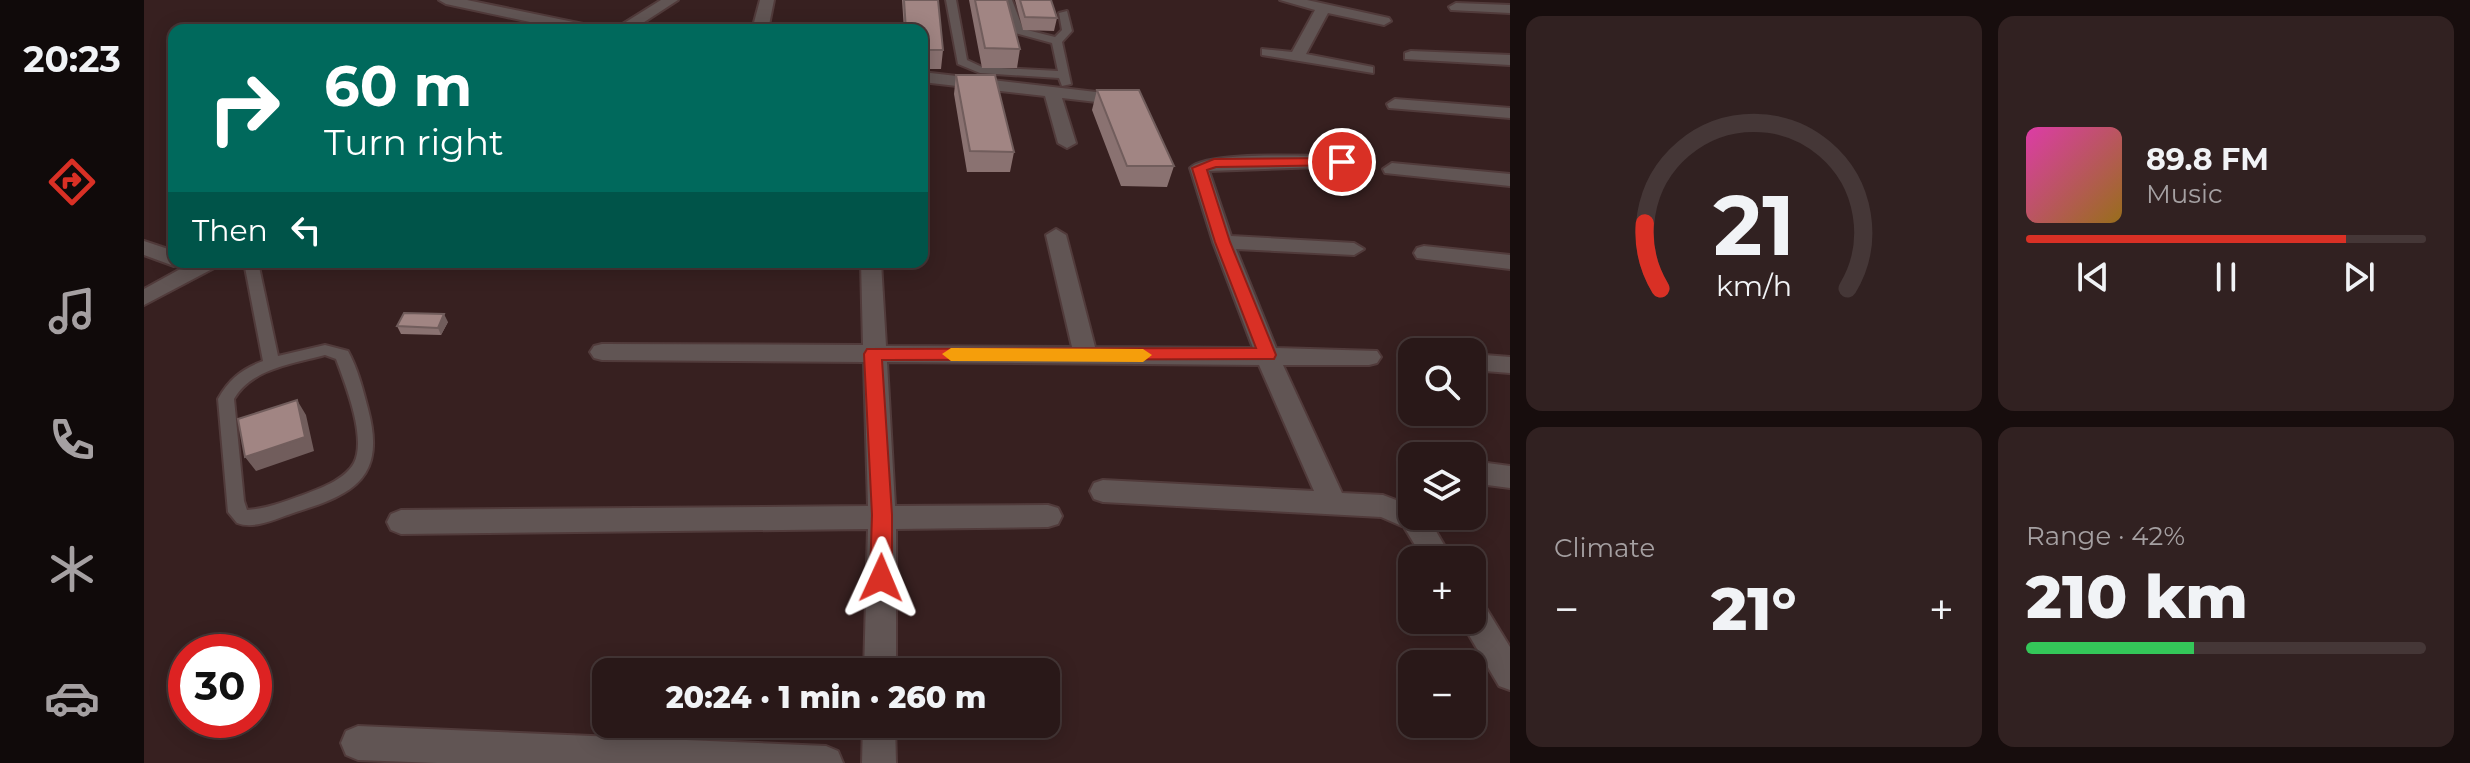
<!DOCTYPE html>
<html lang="en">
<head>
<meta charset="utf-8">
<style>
	body { margin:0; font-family:Montserrat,sans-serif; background:#312121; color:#f1f3f6; height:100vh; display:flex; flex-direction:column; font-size:30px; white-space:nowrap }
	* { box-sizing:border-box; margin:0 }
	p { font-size:26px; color:#a5a0a2 }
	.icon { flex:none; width:44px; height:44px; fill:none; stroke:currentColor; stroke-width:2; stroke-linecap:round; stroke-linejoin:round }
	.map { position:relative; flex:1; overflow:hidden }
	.details { display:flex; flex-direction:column; gap:16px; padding:16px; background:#170d0d; width:960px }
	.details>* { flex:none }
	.top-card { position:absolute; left:24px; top:24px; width:760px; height:244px; border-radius:16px; box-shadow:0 4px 20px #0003,0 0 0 2px #453737; background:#00695c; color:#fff; overflow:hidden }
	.controls { position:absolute; left:1254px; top:338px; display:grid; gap:16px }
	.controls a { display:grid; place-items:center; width:88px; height:88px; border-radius:16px; background:#291818; box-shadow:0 4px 20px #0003,0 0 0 2px #453737; font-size:40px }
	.speed { position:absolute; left:24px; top:634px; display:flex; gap:16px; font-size:40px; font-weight:700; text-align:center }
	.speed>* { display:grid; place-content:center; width:104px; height:104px; border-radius:50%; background:#291818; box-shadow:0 4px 20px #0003,0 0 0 2px #453737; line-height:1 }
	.speed .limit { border:12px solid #d22; background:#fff; color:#111 }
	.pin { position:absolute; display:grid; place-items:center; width:68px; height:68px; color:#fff; margin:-34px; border:4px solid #fff; border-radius:50%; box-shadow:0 2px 8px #0007 }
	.me { position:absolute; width:88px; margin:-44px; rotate:1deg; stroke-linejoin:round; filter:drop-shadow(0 0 6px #0008) }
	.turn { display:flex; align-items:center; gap:28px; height:168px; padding:0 24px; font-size:36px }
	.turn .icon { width:104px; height:104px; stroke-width:2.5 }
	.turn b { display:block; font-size:56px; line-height:68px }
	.then { display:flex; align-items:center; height:76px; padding:0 24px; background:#0003; gap:16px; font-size:30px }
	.big { font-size:60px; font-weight:800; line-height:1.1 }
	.details .card { flex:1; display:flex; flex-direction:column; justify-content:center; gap:12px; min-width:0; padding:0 28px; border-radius:16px; background:#312121 }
	.details .dial { align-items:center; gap:0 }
	.dial svg { height:208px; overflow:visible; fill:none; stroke:#453737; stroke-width:7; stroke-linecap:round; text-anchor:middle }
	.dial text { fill:#f1f3f6; stroke:none }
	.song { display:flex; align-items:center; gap:24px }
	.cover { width:96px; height:96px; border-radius:12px; background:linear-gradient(135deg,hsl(320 70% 55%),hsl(40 70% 35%)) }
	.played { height:8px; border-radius:4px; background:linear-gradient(90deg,#d93025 80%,#453737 80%) }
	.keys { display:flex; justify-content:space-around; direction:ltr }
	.heat { display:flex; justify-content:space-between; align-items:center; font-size:44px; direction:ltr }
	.charge { height:12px; border-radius:6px; background:linear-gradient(90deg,#34c759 42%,#453737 0) }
	.details .tiles { flex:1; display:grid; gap:16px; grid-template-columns:repeat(2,1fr) }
	.trip { position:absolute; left:448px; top:658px; width:468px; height:80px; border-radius:16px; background:#291818; box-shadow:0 4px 20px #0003,0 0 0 2px #453737; font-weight:800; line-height:80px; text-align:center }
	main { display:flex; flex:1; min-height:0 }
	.dock { display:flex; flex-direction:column; width:144px; justify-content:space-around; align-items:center; background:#100a0a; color:#a5a0a2 }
	.dock .icon { width:56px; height:56px }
	.dock .on { color:#d93025 }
	.dock b { font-size:36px; color:#f1f3f6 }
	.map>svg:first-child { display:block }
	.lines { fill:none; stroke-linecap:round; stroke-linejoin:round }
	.service-casing { stroke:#513b3b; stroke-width:4 }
	.minor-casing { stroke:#513b3b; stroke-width:4 }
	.tertiary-casing { stroke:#513b3b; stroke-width:4 }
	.service { fill:#615554; fill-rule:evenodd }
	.minor { fill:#615554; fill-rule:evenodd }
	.tertiary { fill:#615554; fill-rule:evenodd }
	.wall { fill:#8a7271 }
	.shaded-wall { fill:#715d5c }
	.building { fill:#a18583; stroke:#715d5c; stroke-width:2 }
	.route { fill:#d93025; stroke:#8d1f18; stroke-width:2 }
	.slow { fill:#f59e0b }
</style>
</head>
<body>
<main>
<nav class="dock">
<b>20:23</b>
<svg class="icon on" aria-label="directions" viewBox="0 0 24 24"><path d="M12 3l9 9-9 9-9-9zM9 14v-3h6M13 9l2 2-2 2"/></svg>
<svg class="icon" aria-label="music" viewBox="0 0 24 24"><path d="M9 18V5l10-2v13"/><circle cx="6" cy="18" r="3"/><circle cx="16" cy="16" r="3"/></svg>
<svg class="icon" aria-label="phone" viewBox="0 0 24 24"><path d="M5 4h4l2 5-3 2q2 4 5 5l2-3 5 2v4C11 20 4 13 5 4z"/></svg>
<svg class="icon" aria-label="climate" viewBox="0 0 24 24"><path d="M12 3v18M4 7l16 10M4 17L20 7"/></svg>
<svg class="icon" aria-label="car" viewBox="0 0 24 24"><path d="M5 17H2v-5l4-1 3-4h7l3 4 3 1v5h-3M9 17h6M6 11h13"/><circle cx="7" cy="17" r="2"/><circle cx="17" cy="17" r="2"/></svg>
</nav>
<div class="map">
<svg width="1366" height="763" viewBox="0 0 1366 763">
	<rect width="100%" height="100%" fill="#372020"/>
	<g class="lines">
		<g class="service-casing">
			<path id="service" d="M802 0H812L823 60 838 67 914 71 908 43 871 33 858 0H868L879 29 911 37 918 30 915 13 923 11 928 31 918 42 927 84 918 86 915 78 836 73 814 64Z
				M100 262H114L134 356 181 345 204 351C214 369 219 390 224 409 242 477 211 494 152 512 134 518 111 530 93 523L84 512 74 399C85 379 98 369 119 361ZM181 355 192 359C201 383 223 438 210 463 202 478 180 487 164 493 145 500 123 509 103 510L100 501 90 399C108 368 149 364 181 355Z"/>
		</g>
		<g class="minor-casing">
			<path id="minor" d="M295 0H323L444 25 452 30H423L302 4Z
				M616 0H630L624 30H608Z
				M1136 0H1163L1245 18 1247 21 1240 25 1184 13 1162 54 1229 67V73L1118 55V49L1148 52 1171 10Z
				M1312 3 1366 5V13L1307 10 1305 7Z
				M1267 51 1366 55V65L1261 59V53Z
				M778 72 961 93 969 98 961 103 918 98 932 143 923 148 914 143 901 96 778 82Z
				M1251 99 1366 108V118L1245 108 1243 104Z
				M1198 156 1205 158 1207 162 1205 166 1065 171 1087 236 1210 243 1220 249 1210 255 1092 249 1132 348 1233 351 1237 357 1233 363 1225 365H1139L1198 493 1239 495 1268 506V516H1283L1309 560H1280L1260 527 1237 517 959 502 950 499 946 491 950 483 959 480 1170 491 1115 365 743 362 751 506 904 505 914 508 918 516 914 524 904 527 752 529V672H720L724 529 257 534 247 530 243 522 247 514 257 510 724 506 720 362 458 360 450 358 446 352 450 346 458 344 719 345 717 262H737L742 346 928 347 902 235 912 229 922 235 951 347 1109 348 1069 242 1046 168C1063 150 1169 157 1198 156Z
				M1248 163 1366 174V186L1241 173 1239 169Z
				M0 241 30 251V262H39L30 266 0 255Z
				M1280 246 1366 255V269L1273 258 1270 253 1273 248Z
				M1328 354 1366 357V373L1328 370Z
				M1328 461 1366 466V488L1328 483Z
				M1328 599 1339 603 1366 647V690L1355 686 1316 620H1328Z
				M719 724H751L752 763H718Z
				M214 726 682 746 694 751 699 763H293L214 760 202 755 197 743 202 731Z"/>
		</g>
		<g class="tertiary-casing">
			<path id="tertiary" d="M517 0H534L488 30H469Z
				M49 262H75L72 267 0 305V289Z"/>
		</g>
		<use href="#service" class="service"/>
		<use href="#minor" class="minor"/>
		<use href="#tertiary" class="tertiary"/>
	</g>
	<path class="wall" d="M758 0H794L799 50 797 69H778V30H760Z
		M825 0H863L876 49 873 68H838Z
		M871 0H907L913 18 910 31 879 30Z
		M812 75 870 152 866 172H823L810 94Z
		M953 90 1030 166 1023 187 977 186 948 110Z
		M304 322 297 335 257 334 253 326Z"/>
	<path class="shaded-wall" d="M300 314 304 322 297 335 294 328Z
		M153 400 162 415 170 451 112 471 101 457Z"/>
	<path class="building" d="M760 0H794L799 50H778V30H762Z
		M831 0H863L876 49 841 48Z
		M876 0H907L913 18 881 17Z
		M812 75H851L870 152 826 151Z
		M953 90H995L1030 166H983Z
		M260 313 300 314 294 328 253 326Z
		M153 400 161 437 101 457 94 419Z"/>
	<path class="route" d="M1198 158 1205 162 1203 165 1072 167 1063 170 1086 242 1132 355 1130 359 738 360 748 515V578L745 585 737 588 729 585 726 578 728 515 720 354 723 349 1112 348 1071 242 1048 168 1070 159Z"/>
	<path class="slow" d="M807 348 999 349 1008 355 999 362 807 361 798 354Z"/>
</svg>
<div class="controls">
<a><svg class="icon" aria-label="search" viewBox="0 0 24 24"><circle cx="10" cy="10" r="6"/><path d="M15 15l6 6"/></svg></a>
<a><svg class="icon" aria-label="layers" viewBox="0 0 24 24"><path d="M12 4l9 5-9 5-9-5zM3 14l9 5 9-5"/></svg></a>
<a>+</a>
<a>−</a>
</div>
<div class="speed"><div class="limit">30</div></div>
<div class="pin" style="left:1198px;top:162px;background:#d93025"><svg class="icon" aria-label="arrive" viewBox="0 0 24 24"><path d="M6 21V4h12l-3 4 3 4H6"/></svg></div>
<svg class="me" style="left:737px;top:578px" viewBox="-20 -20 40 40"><path d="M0-17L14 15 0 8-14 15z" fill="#d93025" stroke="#fff" stroke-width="4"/></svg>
<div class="trip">20:24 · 1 min · 260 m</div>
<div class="top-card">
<div class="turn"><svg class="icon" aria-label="right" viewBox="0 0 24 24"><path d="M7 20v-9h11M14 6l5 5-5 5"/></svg><div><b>60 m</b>Turn right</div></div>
<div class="then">Then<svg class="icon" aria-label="left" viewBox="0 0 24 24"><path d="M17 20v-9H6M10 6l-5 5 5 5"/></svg></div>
</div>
</div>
<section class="details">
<div class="tiles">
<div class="card dial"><svg viewBox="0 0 100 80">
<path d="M14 69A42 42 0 1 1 86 69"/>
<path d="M14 69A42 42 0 0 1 8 44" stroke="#d93025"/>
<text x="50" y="56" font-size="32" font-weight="700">21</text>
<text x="50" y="72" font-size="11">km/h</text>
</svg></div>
<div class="card">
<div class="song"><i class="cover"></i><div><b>89.8 FM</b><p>Music</p></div></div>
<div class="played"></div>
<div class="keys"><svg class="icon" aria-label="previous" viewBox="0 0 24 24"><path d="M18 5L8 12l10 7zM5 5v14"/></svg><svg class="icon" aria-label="pause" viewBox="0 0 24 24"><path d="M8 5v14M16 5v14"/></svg><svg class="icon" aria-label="next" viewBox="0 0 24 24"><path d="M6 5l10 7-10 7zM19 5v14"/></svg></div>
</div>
<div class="card"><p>Climate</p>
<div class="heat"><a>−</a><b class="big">21°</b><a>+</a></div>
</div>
<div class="card"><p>Range · 42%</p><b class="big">210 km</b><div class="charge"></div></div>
</div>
</section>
</main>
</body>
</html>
